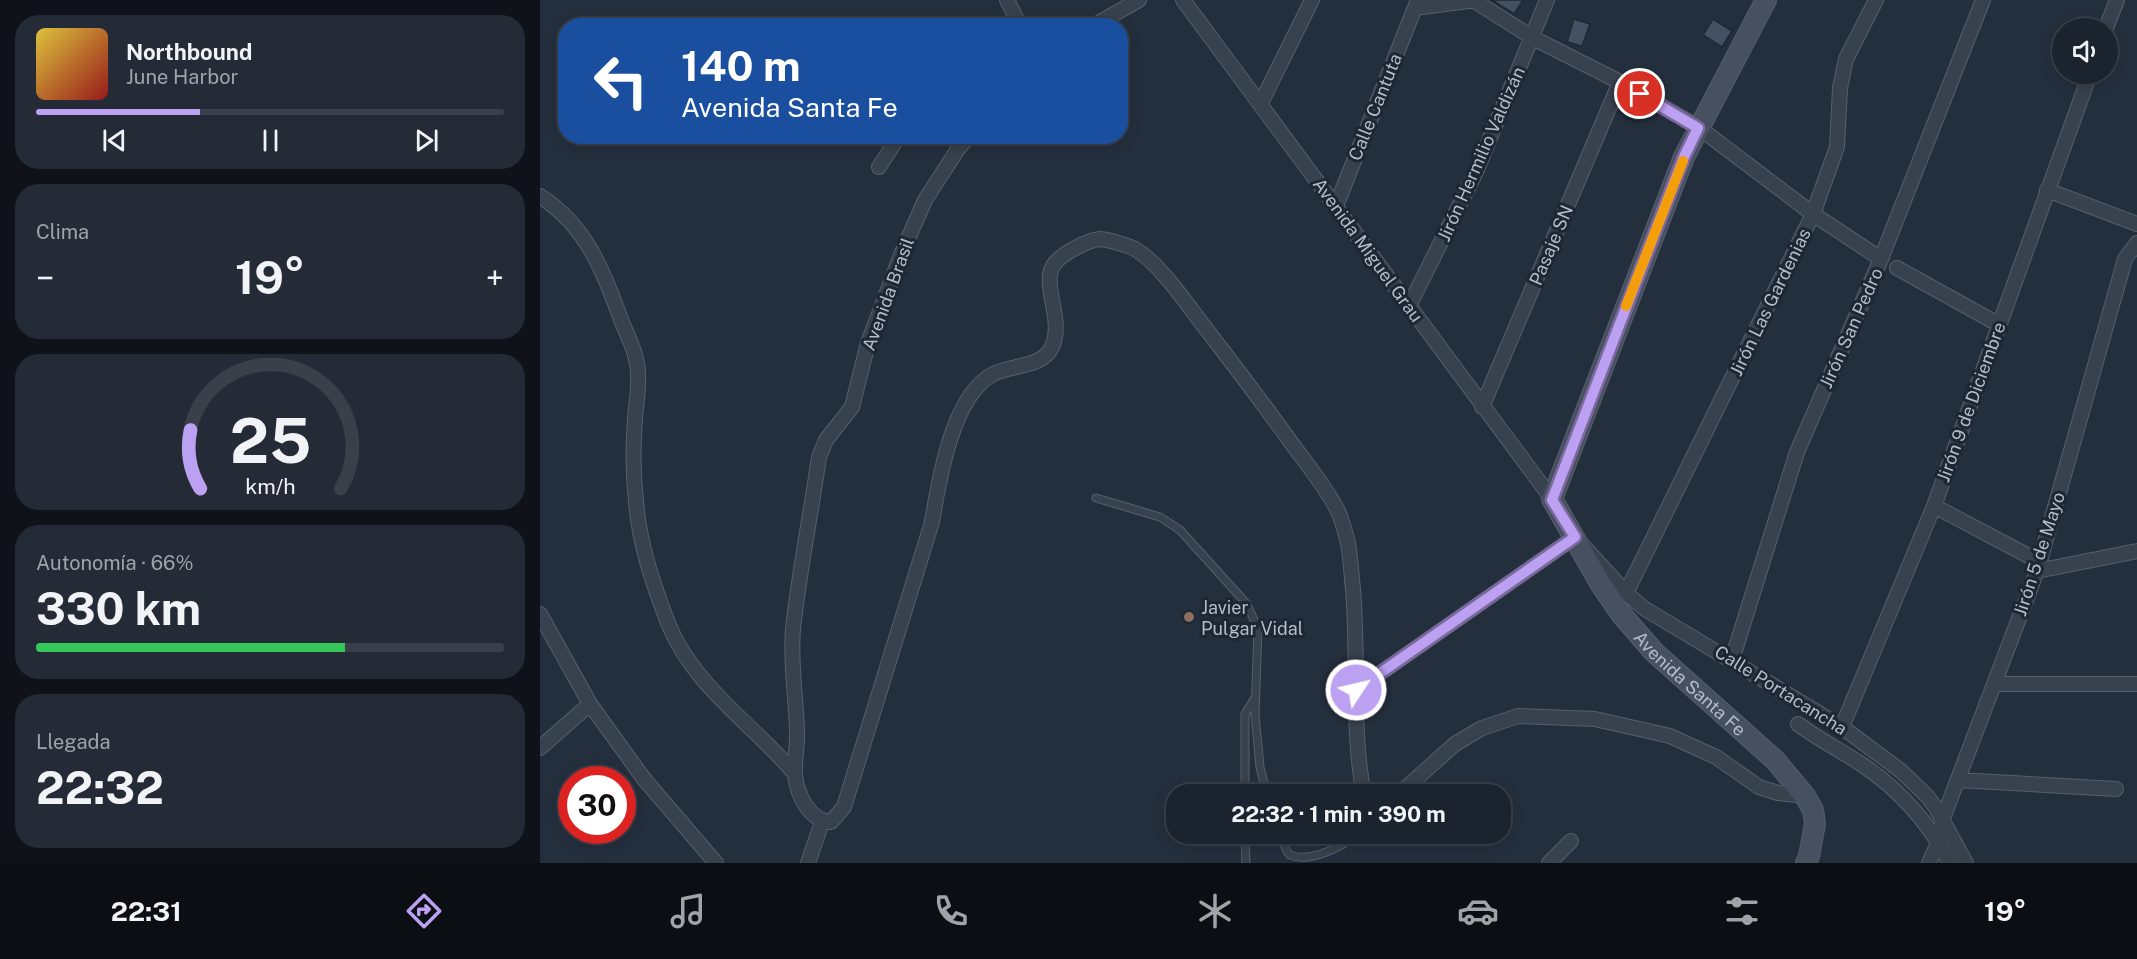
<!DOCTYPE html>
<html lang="es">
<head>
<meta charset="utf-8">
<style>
	body { margin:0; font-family:"Public Sans",sans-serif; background:#242b36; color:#f1f3f6; height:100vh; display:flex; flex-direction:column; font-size:22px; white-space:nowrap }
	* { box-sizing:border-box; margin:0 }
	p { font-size:20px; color:#a0a4aa }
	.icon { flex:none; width:33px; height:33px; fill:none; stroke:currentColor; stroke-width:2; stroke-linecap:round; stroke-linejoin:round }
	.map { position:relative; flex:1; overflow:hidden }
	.details { display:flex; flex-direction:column; gap:15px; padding:15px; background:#0f1319; width:540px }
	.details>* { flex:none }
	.hud { position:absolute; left:18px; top:18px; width:570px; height:126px; border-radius:24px; box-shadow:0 3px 15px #0003,0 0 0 2px #39404a; background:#1a4fa0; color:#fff; overflow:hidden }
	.tools { position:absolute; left:1512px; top:18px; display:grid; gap:12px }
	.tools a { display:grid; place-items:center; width:66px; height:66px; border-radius:50%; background:#1b232e; box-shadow:0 3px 15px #0003,0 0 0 2px #39404a; font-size:30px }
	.speed { position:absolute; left:18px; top:766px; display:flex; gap:12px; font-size:30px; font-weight:700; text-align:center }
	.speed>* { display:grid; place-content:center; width:78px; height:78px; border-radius:50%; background:#1b232e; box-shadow:0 3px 15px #0003,0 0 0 2px #39404a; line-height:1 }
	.speed .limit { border:9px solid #d22; background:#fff; color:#111 }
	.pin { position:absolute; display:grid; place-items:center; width:51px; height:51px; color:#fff; margin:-26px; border:3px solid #fff; border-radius:50%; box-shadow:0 2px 6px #0007 }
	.me { position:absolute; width:66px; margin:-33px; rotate:55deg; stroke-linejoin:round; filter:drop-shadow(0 0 4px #0008) }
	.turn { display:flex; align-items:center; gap:21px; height:126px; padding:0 24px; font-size:27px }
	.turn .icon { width:78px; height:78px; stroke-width:2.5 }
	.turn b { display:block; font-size:42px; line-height:51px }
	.big { font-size:45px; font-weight:700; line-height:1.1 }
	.details .widget { flex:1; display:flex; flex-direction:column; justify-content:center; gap:9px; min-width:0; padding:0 21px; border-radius:24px; background:#242b36 }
	.details .dial { align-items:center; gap:0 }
	.dial svg { height:156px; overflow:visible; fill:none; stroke:#39404a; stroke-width:7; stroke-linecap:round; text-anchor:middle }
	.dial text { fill:#f1f3f6; stroke:none }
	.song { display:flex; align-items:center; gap:18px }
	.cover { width:72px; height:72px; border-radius:9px; background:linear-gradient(135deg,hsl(50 70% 55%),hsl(0 70% 35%)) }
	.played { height:6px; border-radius:3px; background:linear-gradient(90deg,#bca0f2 35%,#39404a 35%) }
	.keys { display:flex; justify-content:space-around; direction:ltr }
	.heat { display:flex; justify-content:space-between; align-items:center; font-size:33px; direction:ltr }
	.charge { height:9px; border-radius:4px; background:linear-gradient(90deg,#34c759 66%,#39404a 0) }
	.trip { position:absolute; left:626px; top:784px; width:345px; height:60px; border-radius:24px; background:#1b232e; box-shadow:0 3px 15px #0003,0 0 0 2px #39404a; font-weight:700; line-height:60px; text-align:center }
	.tabs { display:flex; height:96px; justify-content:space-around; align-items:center; background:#0b0e12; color:#a0a4aa }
	.tabs .icon { width:42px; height:42px }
	.tabs .on { color:#bca0f2 }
	.tabs b { font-size:27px; color:#f1f3f6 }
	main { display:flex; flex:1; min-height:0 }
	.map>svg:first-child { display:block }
	.building { fill:#455162; stroke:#1f2835; stroke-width:1.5 }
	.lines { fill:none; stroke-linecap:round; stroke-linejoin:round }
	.lane-casing { stroke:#565f6c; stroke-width:9 }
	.street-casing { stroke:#565f6c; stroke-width:16 }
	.secondary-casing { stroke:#565f6c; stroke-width:22 }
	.lane { stroke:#38414e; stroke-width:7 }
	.street { stroke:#38414e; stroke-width:14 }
	.secondary { stroke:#465061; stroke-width:20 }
	.route-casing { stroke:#7a689d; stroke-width:15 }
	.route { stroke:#bca0f2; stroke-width:10 }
	.slow { stroke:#f59e0b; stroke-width:10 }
	.education-dot { fill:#8d6e63; stroke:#1d2633; stroke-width:2 }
	.labels { text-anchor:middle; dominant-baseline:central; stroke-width:6; stroke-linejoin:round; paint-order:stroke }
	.street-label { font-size:18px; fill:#b4bcc9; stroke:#1d2633 }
	.poi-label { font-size:18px; fill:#b4bcc9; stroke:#1d2633; text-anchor:start }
</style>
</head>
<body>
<main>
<section class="details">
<div class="widget">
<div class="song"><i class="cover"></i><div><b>Northbound</b><p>June Harbor</p></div></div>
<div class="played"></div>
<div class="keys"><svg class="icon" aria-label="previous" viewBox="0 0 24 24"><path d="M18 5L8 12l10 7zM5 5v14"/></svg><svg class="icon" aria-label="pause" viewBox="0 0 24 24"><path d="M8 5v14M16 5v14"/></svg><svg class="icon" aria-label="next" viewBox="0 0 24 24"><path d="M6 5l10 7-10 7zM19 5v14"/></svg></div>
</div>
<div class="widget"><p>Clima</p>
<div class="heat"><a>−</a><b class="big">19°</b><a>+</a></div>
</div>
<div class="widget dial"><svg viewBox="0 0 100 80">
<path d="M14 69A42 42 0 1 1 86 69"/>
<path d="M14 69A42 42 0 0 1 9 39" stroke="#bca0f2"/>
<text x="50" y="56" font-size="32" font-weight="700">25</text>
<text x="50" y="72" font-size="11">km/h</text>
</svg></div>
<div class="widget"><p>Autonomía · 66%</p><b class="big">330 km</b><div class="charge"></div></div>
<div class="widget"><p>Llegada</p><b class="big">22:32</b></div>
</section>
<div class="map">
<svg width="1597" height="863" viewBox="0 0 1597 863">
	<rect width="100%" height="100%" fill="#242f3e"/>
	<path class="building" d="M952 0H983L974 14Z
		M1034 19 1050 24 1042 46 1027 42Z
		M1173 19 1192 31 1182 47 1163 35Z
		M1092 104 1104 109 1098 122 1087 117Z"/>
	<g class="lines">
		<g class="lane-casing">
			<path id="lane" d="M556 498 620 517 640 530 706 603 718 628 715 715 720 767 727 795
				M705 795V714L715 698
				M705 834 706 863
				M740 834C743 840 745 851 750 855 768 863 802 848 816 834"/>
		</g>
		<g class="street-casing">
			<path id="street" d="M467 0 480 26
				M643 0 1012 499
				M933 0 993 38 1080 82 1158 127 1273 214 1341 259
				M875 8 935 0
				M553 26 599 0
				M1566 28 1577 0
				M721 103 772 0
				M429 136 418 149 385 200 361 255 328 343 312 407 286 440 279 457C271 514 259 572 253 629 250 662 256 697 257 730 258 745 254 760 255 775 257 795 270 821 291 822L304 807 392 522C399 480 412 396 453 374 470 365 502 368 512 347 525 318 499 282 515 263 523 253 548 240 560 239 566 239 590 246 595 249 622 265 650 309 670 334 697 369 724 405 750 441 766 463 784 485 797 509 802 519 805 532 808 543 810 555 811 567 812 579 820 650 810 724 824 795
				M339 167 359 136
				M1507 190 1597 224
				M0 196C48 227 63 272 82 322 89 339 98 356 98 374 99 389 96 404 95 419 93 445 93 475 96 501 99 543 113 584 128 623 153 686 213 724 255 774
				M796 206 878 0
				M1357 268 1458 324
				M869 306 936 172 1007 0
				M942 407 1080 82
				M1394 506 1500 562
				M1497 571 1597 551
				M1086 593 1273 214 1297 147 1300 88 1306 59 1336 0
				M0 614 50 704 104 779 176 863
				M1192 660 1257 452 1341 259 1443 0
				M1454 684H1596
				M816 690 1035 537 1086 593 1105 609 1302 727 1361 771 1387 796 1396 808 1426 863
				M1258 724C1278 739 1300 750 1321 764 1359 789 1389 823 1410 863
				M1302 727 1394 506 1550 74
				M0 748 50 704
				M1418 780 1576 789
				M858 795 915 744 942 728 978 716 1055 719 1130 736 1176 757 1219 787 1238 793 1265 796
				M268 863 282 822
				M1009 863 1031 841
				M1389 863 1399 841 1402 821 1497 571 1585 259 1597 243"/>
		</g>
		<g class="secondary-casing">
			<g id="secondary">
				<path id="s1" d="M1226 0 1144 157 1012 499 1060 583 1081 614 1114 652 1235 760 1265 796 1273 810 1275 824 1269 856 1266 863"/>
			</g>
		</g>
		<use href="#lane" class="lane"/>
		<use href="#street" class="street"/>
		<use href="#secondary" class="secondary"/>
	</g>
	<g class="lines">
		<g class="route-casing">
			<path id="route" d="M816 690 1035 537 1012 500 1144 157 1158 128 1100 94"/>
		</g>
		<use href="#route" class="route"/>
		<path class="slow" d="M1086 306 1143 161"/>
	</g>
	<circle class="education-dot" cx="649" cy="617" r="6"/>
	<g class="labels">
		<g class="street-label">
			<text transform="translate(835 107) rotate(-68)">Calle Cantuta</text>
			<text transform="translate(941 154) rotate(-66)">Jirón Hermilio Valdizán</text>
			<text transform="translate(1011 245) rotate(-67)">Pasaje SN</text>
			<text transform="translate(828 250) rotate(54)">Avenida Miguel Grau</text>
			<text transform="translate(348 294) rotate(-70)">Avenida Brasil</text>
			<text transform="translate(1230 302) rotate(-64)">Jirón Las Gardenias</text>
			<text transform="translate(1311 328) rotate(-66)">Jirón San Pedro</text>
			<text transform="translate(1431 402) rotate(-70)">Jirón 9 de Diciembre</text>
			<text transform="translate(1499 554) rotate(-72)">Jirón 5 de Mayo</text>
			<text stroke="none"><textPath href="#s1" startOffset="776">Avenida Santa Fe</textPath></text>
			<text transform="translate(1241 690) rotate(32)">Calle Portacancha</text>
		</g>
		<g class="poi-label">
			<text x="661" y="607">Javier<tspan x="661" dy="21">Pulgar Vidal</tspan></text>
		</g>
	</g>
</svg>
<div class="tools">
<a><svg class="icon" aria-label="sound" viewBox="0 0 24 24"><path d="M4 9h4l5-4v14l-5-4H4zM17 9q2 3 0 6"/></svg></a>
</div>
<div class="speed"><div class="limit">30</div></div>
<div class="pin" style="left:1100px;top:94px;background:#d93025"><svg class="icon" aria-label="arrive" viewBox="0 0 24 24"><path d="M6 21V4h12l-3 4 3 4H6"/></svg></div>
<svg class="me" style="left:816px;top:690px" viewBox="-20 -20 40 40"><circle r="17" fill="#bca0f2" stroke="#fff" stroke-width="3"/><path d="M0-11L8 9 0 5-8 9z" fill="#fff"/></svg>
<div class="trip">22:32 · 1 min · 390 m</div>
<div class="hud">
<div class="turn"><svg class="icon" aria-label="left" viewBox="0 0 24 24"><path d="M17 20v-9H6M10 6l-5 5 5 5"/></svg><div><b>140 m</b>Avenida Santa Fe</div></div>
</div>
</div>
</main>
<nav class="tabs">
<b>22:31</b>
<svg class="icon on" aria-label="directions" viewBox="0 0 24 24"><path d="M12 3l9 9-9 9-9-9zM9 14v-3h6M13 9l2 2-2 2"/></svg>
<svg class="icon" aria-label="music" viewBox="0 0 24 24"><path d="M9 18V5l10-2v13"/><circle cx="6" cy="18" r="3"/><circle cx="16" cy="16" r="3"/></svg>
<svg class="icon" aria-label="phone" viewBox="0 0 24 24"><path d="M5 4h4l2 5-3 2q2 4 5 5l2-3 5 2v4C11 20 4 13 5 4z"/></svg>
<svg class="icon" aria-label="climate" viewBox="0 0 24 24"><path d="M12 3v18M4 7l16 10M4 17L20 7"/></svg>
<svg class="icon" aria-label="car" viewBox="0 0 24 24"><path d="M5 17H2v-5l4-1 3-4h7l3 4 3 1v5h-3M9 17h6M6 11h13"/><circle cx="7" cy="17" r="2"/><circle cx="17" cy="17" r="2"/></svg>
<svg class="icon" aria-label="filters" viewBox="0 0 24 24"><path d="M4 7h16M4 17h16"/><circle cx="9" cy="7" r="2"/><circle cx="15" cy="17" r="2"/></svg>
<b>19°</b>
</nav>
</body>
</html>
